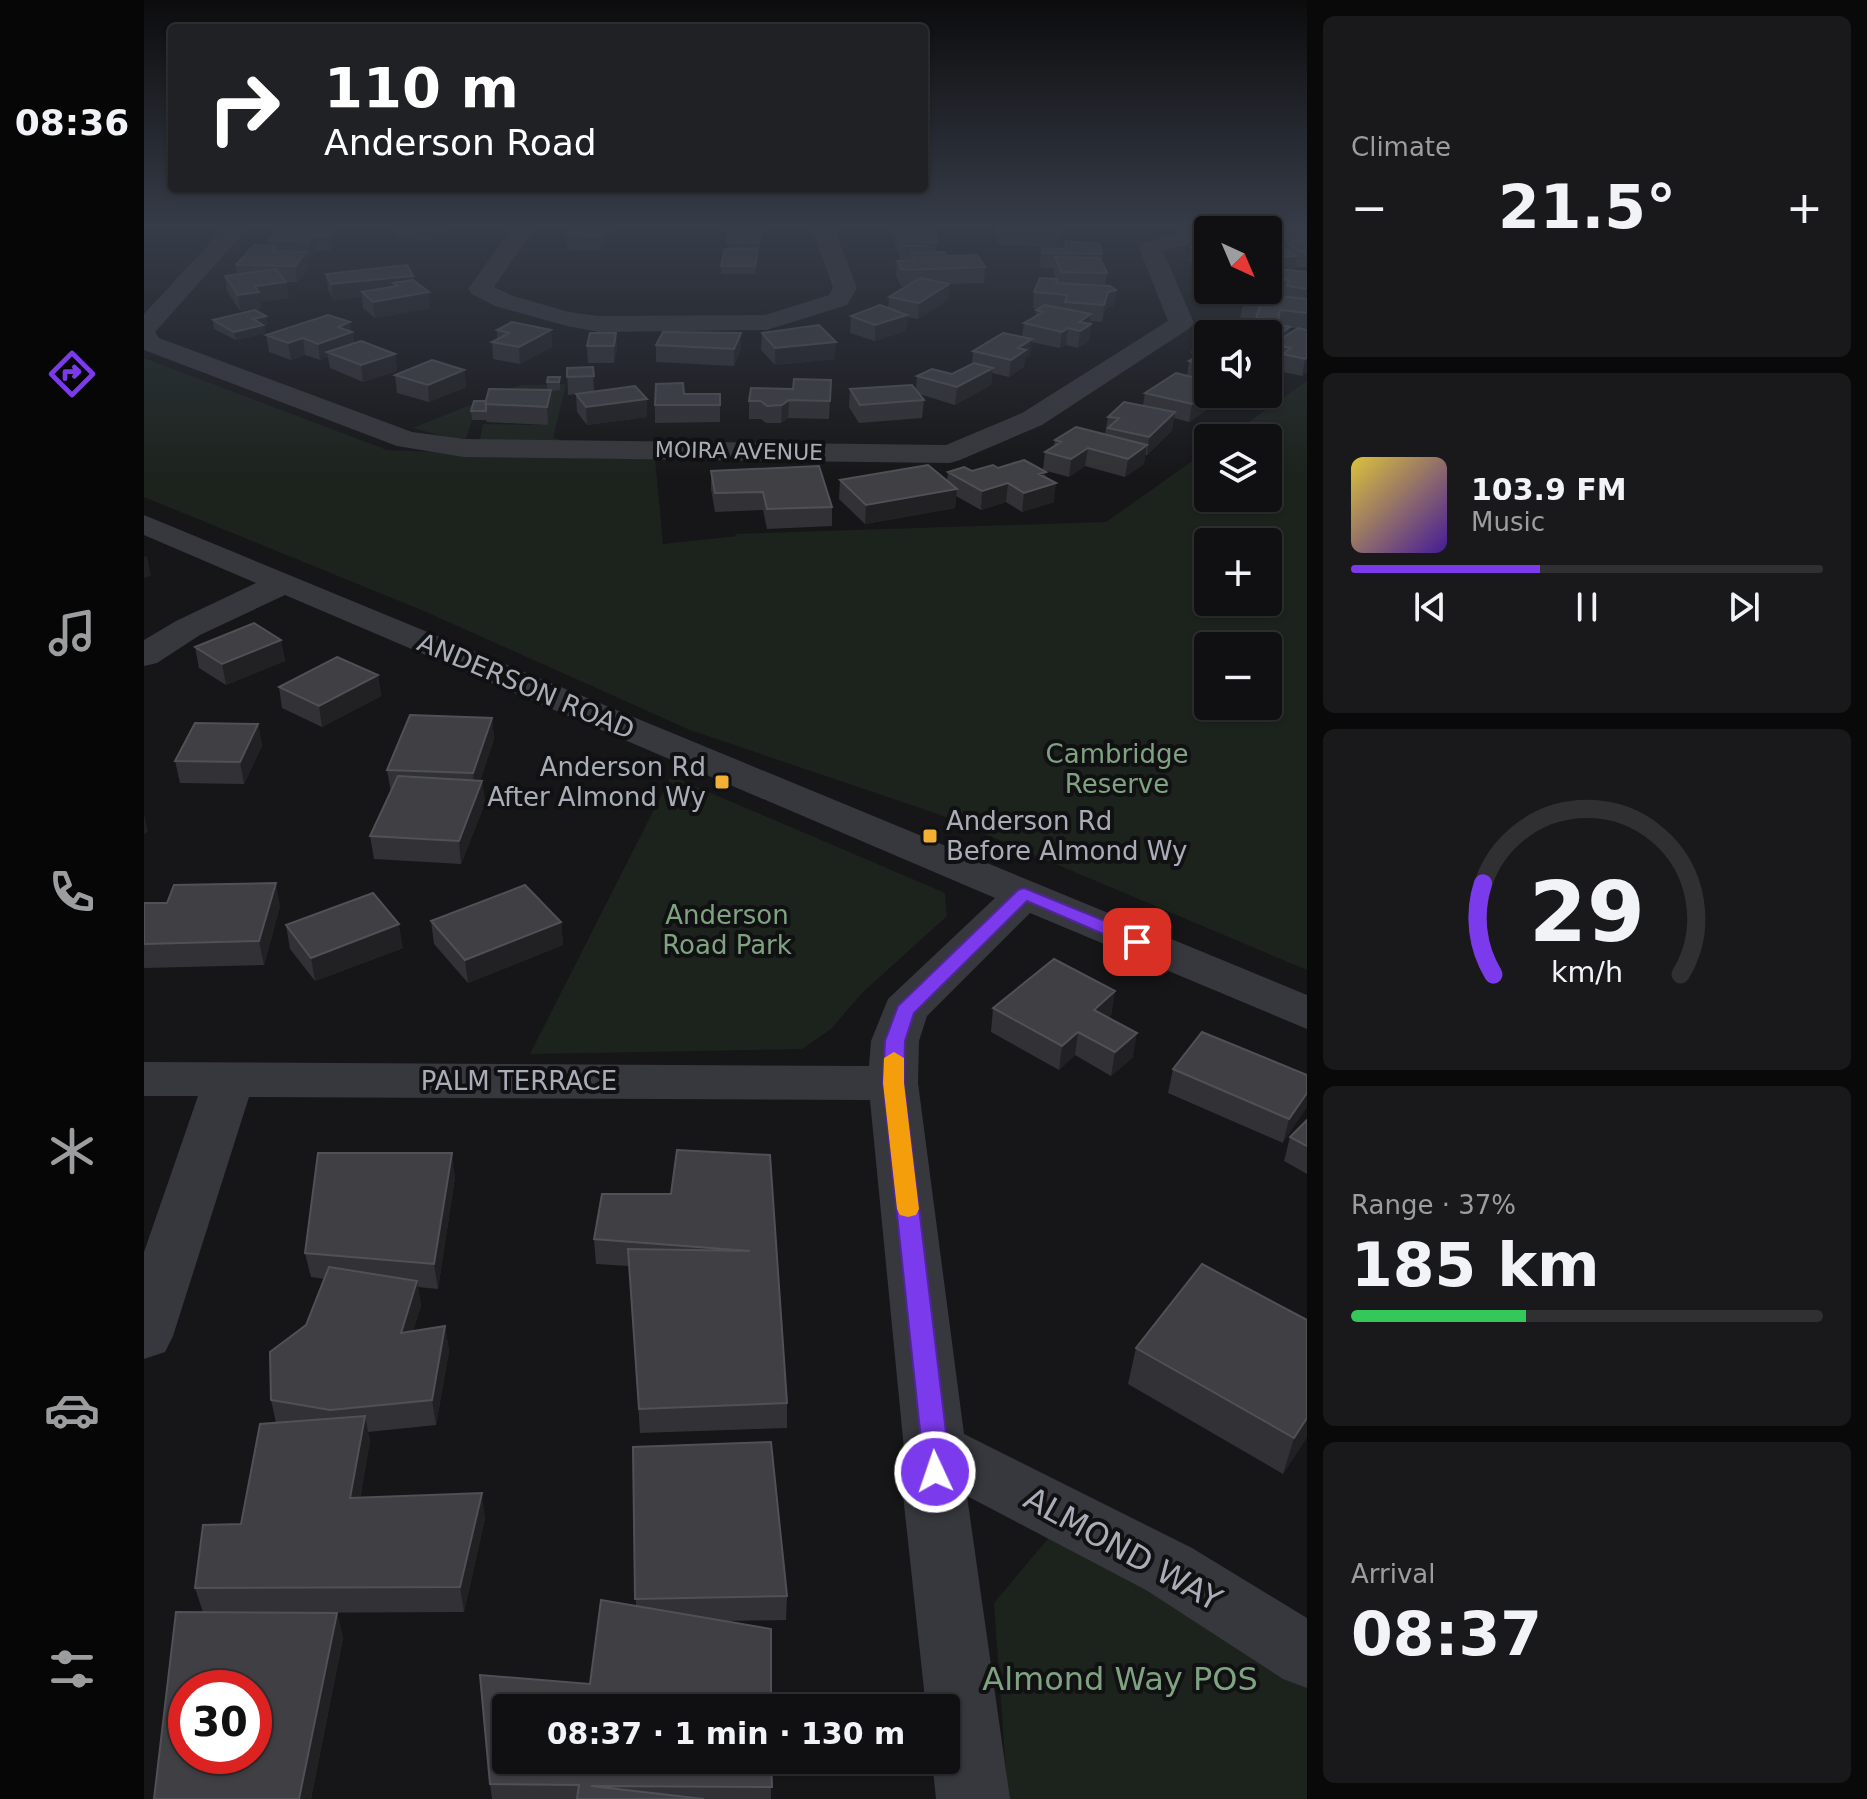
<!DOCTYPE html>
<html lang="en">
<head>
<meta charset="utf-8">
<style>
	body { margin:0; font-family:"DejaVu Sans",sans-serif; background:#19191b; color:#f1f3f6; height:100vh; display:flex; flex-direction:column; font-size:30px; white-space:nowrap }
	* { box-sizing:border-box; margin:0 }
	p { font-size:26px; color:#9c9d9f }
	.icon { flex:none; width:44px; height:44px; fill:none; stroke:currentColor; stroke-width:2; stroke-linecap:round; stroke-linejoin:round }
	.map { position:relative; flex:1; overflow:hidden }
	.panel { display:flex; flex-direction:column; gap:16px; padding:16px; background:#09090a; width:560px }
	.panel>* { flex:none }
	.guide { position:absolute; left:24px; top:24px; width:760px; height:168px; border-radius:8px; box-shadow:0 2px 6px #0004,0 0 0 2px #303032; background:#202124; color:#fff; overflow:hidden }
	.needle { width:52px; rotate:136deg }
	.tools { position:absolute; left:1050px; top:216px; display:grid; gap:16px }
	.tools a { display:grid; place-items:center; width:88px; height:88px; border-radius:8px; background:#101012; box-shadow:0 2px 6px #0004,0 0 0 2px #303032; font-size:40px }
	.speed { position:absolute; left:24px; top:1670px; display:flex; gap:16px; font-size:40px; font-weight:700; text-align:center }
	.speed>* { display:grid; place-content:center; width:104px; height:104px; border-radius:50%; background:#101012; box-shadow:0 2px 6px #0004,0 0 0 2px #303032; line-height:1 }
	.speed .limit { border:12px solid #d22; background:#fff; color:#111 }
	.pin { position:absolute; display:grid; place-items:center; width:68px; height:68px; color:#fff; margin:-34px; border-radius:16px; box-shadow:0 4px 12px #0006 }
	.me { position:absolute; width:88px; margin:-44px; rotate:357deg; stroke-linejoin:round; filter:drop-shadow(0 0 6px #0008) }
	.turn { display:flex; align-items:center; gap:28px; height:168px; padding:0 24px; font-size:36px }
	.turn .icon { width:104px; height:104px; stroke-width:2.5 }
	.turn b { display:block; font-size:56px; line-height:68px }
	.big { font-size:60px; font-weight:700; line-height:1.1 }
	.panel .widget { flex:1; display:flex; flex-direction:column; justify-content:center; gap:12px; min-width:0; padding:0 28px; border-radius:12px; background:#19191b }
	.panel .dial { align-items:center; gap:0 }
	.dial svg { height:208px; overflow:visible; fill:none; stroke:#303032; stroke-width:7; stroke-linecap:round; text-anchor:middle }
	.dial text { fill:#f1f3f6; stroke:none }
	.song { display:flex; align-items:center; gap:24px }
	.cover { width:96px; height:96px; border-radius:12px; background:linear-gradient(135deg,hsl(50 70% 55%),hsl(260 70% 35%)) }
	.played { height:8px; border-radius:4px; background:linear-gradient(90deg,#7c3aed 40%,#303032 40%) }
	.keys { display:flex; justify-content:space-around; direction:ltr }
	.heat { display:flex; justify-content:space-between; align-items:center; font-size:44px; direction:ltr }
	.charge { height:12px; border-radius:6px; background:linear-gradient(90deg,#34c759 37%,#303032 0) }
	.trip { position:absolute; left:348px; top:1694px; width:468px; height:80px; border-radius:8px; background:#101012; box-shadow:0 2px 6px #0004,0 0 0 2px #303032; font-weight:700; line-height:80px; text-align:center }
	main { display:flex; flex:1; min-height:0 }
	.tab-bar { display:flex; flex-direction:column; width:144px; justify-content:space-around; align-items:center; background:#060607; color:#9c9d9f }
	.tab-bar .icon { width:56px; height:56px }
	.tab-bar .selected { color:#7c3aed }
	.tab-bar b { font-size:36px; color:#f1f3f6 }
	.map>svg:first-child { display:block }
	.green { fill:#1c231d; fill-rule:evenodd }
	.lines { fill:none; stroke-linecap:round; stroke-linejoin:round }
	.minor { fill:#37383d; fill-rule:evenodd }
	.wall { fill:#323236; fill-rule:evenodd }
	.shaded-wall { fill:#212124 }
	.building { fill:#3f3f44; stroke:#4f5156; stroke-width:2; fill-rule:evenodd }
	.route { fill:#7c3aed; stroke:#51269a; stroke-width:2 }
	.slow { fill:#f59e0b }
	.poi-dot { fill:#f2b134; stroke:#111113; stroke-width:3 }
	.labels { text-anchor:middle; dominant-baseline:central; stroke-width:8; stroke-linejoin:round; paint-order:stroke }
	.far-street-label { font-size:22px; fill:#a8adb8; stroke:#111113 }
	.street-label { font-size:26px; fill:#a8adb8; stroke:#111113 }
	.park-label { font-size:26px; fill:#7fa381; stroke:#111113 }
	.poi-label { font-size:26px; fill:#a8adb8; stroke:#111113; text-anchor:end }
	.near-street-label { font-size:32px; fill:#a8adb8; stroke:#111113 }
	.near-park-label { font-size:32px; fill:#7fa381; stroke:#111113 }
</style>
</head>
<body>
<main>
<nav class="tab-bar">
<b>08:36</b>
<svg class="icon selected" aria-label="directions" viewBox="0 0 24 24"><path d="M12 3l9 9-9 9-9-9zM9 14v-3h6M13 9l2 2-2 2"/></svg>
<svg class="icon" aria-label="music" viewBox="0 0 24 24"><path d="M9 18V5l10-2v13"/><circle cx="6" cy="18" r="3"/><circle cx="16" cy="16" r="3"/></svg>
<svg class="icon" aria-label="phone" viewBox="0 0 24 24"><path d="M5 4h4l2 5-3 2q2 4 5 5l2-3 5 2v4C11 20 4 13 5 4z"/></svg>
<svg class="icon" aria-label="climate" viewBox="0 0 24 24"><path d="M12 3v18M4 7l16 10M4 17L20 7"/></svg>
<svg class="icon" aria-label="car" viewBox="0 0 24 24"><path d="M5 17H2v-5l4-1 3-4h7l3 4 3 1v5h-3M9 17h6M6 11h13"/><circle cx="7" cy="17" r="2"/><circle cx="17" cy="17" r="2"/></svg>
<svg class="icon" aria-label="filters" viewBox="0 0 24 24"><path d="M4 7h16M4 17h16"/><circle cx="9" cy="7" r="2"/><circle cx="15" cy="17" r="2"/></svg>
</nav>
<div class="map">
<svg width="1163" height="1799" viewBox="0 0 1163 1799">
	<rect width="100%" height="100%" fill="#161618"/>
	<path class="green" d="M0 358 243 450 452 459 511 458 519 544 594 536 589 534 962 522 1064 450V498H1124V438H1082L1163 381V970L791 813 546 730 280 611 0 497ZM1064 542H1124V602H1064ZM1064 646H1124V706H1064Z
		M422 384 409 438 415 439V446L335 444 339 424 404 425 407 407 331 410 322 439 316 441 269 428 376 385Z
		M527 776 801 893 803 916 718 993 687 1029 658 1049 386 1054Z
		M908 1534 1163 1656V1799H864L850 1603Z"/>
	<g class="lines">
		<path class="minor" d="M80 228H104L11 332 15 338 268 432 320 439 802 445 878 413 1024 321 995 248 998 243 1039 231 1064 230V244L1041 245 1019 251 1050 323 1046 328 898 425 816 460 806 463 320 457 253 446 0 350V314Z
			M368 228H391L350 287 369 296 425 312 455 316 621 315 685 295 689 288 668 228H690L713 288 703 305 623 330 455 332 423 326 351 306 328 294 324 289Z
			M1124 228H1163V241L1124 242V230H1117Z
			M0 515 1163 995V1029L886 913 783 1016 775 1041 774 1083 820 1434 1048 1548 1163 1618V1688L1139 1679 1002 1590 823 1496 866 1799H792L788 1760H802V1708H782L759 1495 760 1449 726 1100 105 1097 29 1336 21 1352 0 1359V1252L54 1096H0V1062L725 1066 727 1041 744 999 851 898 141 595 56 635 13 663 0 666V640L32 621 112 583 0 535Z"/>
	</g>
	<path class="wall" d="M137 228H183L178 230 191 245 186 251H172L166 257H163L165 268 153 282H142L145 298 117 302 118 308 96 311 83 291 81 276 93 274 92 265 125 246V241Z
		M251 228H300L289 240 252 239Z
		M429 228H466L467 239 457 251 423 250 422 235 429 230Z
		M577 228H618L611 274H577V266L583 249 585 230H578Z
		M749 228H792L793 252 803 256 841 267 840 283 805 284 804 300 774 319 763 317 762 331 731 341 706 333 707 316 744 308 745 297 764 285 757 286 752 276 753 261H757L751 245V239L748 234Z
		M853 228 917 232 915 247 853 245Z
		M1061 240H1064V276L1051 271V265L1044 262 1047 247 1061 243Z
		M1124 240 1143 249 1144 243 1163 240V267H1151L1150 271 1163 272V372L1158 376 1135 371 1137 363 1126 361 1127 354 1124 334 1111 319 1096 318 1099 304 1084 302 1086 290H1124ZM1146 328H1153L1144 334Z
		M921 241 958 254 957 260 963 273 961 285 972 290 970 306 962 308 958 322 947 321 945 341 934 348 922 345 916 348 887 342 886 355 881 359 880 367 865 377 848 373 847 385 811 405 775 394 780 400 778 418 715 423 705 407 706 389 772 390 773 376 808 374 828 364 829 351 878 337 880 323 891 317 892 310 895 309 889 308 890 292 912 279 910 273V268H897L896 263 897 248 920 249Z
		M182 274 269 276 270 280 286 308 231 318 219 308 218 297 189 300 184 289Z
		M69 320 124 324 120 325 121 333 92 340 70 329Z
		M353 330H407L408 347 376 364 349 359 348 342 353 339Z
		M207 331 208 332 210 343 251 354 253 371 219 382 186 368 184 357 176 360 161 355 147 360 125 352 122 335Z
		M472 333 473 350 470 363H444L443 346Z
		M597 333V349L590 366 512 362V345Z
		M618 333 691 359 631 365 617 350Z
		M1064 344V394L1075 401 1045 422 1030 418 1028 430 1003 455H1001L1000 464 981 477 941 466 925 477 899 470 901 452 910 446 911 440 961 434 964 417 999 405 1001 393 1043 376 1045 361 1048 360 1049 352Z
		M449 367 450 392 503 417 443 425 433 412 432 394 424 395 423 368Z
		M320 370 322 387 285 402 253 393 251 375Z
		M416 377V390L407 391 408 407 404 425 343 422 342 420H328L327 411 342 401 403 390V382Z
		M687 380 685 419 644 418 637 423H622L617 419H605V401Z
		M540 394H576V422L511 423V405Z
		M1082 394H1118L1107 401Z
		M854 468 902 472 901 478 910 502 878 512 862 502 837 510 812 496 811 508 721 524 695 499 696 480 803 481 804 472 828 471Z
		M567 471 688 507V526L623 529 619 510 571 512 567 489Z
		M137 640 141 661 82 685 55 668 51 647Z
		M234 675 237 696 178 727 138 708 135 687Z
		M348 718 350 739 336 781H338L341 803 317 864 230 859 226 836 247 792 243 770Z
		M114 724 118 746 100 784 36 783 31 761Z
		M0 903 136 906 120 965 0 968Z
		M287 921 417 922 419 945 324 983 290 944Z
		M142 925 259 948 171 981 146 949Z
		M971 991 967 1015 964 1018 989 1057 967 1076 931 1055 915 1070 847 1032 849 1008Z
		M1029 1069 1163 1075 1139 1143 1024 1093Z
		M1163 1120V1174L1140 1161 1146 1137Z
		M626 1155 643 1403V1428L496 1433 485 1266 452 1264 450 1239 527 1194Z
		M311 1177 294 1289 274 1287 277 1306 269 1331 301 1326 305 1351 292 1425 224 1432 226 1441 216 1498 341 1518 320 1612 117 1613H193L199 1638 167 1799H10L59 1612 51 1588 97 1524 132 1423 127 1400 162 1325 181 1279 167 1277 161 1253Z
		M992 1348 1163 1437 1139 1474 984 1384Z
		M489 1447 643 1596 642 1620 581 1621 627 1760V1799H348L346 1784 446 1684 492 1606Z"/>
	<path class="shaded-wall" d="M287 228H300L289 240Z
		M463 228H466L467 239 457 251V236Z
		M189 230 191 245 186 251 184 236Z
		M170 236 172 251 166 257 164 242Z
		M162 252 165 268 153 282 151 266Z
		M1153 256 1150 271 1124 273V258Z
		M269 276 271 291 253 286 249 283 250 293 218 292V297L189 300 187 284Z
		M142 282 145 298 117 302 118 308 96 311 94 295 111 286Z
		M805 284 804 300 774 319 775 303Z
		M972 290 970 306 962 308 958 322 960 305 964 292Z
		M285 292 286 308 231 318 229 302Z
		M947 314 945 341 934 348 936 331 935 322Z
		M763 315 762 331 731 341V325Z
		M122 316 124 324 120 325 121 333 92 340 90 332 109 319Z
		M206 322 210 348 183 352 184 357 176 360 174 344 194 327Z
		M1146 327 1143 343 1129 344 1127 354 1124 357V342Z
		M924 328 922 345 916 348 918 332Z
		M407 330 408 347 376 364 375 347Z
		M472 333 473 350 470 363V346Z
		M597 333V349L590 366V349Z
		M159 338 161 355 147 360 144 343Z
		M888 339 886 355 881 359 880 367 865 377 867 360 874 348Z
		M692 342 691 359 631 365V348Z
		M251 354 253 371 219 382 217 365Z
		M1163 358V372L1158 376 1161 359Z
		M849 368 847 385 811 405 813 387Z
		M320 370 322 387 285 402 284 385Z
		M407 390 408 407 404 425 403 407Z
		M1064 394H1076L1075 401 1045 422 1048 404Z
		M1109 394H1118L1107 401Z
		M503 399V417L443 425 442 407Z
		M645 400 644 418 637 423 638 405Z
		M1031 412 1028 430 1003 455 1005 437Z
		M1003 445 1000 464 981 477 984 459Z
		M944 448 941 466 925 477 927 459Z
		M902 472 900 487 912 483 910 502 878 512 880 493 895 474Z
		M864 483 862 502 837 510 838 491Z
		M813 489 811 508 721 524 722 505Z
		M3 556 7 576 0 578V557Z
		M137 640 141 661 82 685 78 664Z
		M234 675 237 696 178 727 175 706Z
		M348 718 350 739 331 796 329 773Z
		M114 724 118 746 100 784 96 762Z
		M338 781 341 803 317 864 315 841Z
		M0 814 4 832 0 834Z
		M132 883 136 906 120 965 115 941Z
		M417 922 419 945 324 983 321 960Z
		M255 924 259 948 171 981 167 958Z
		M971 991 967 1015 946 1034 950 1010Z
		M934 1032 931 1055 915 1070 918 1046Z
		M993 1033 989 1057 967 1076 971 1052Z
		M1163 1093V1107L1139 1143 1145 1119Z
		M308 1153 311 1177 294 1289 290 1264Z
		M273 1281 277 1306 261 1358 257 1333Z
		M301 1326 305 1351 292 1425 288 1400Z
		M221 1416 226 1441 211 1523 206 1498Z
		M1163 1418V1437L1139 1474 1150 1438Z
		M338 1493 341 1518 320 1612 316 1587Z
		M193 1613 199 1638 167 1799H155Z"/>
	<path class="building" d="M137 228H171L170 230H189L184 236H170L164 242 125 241Z
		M432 228H463L457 236 422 235Z
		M586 228H617L615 243 583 242Z
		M854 228H916L917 232 854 230Z
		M751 230H775L778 236H791L794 242 782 243 783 246H758Z
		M1124 240H1127L1153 256 1124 258Z
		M1163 240V252H1155L1144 243Z
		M921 241 955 244 958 254 898 253 897 248 923 249Z
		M1064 243V260L1054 256 1053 250 1047 247 1050 244Z
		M110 245 132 246 127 251 162 252 151 266 92 265Z
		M581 249H614L611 266H577Z
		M800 252 803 256 833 255 841 267 758 270 753 261 771 260 767 253Z
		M911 257 956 258 963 273 917 272Z
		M263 265 269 276 187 284 182 274Z
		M1124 268 1163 272V289L1143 286 1145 280 1127 278 1124 286Z
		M132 269 142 282 111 286 115 292 94 295 81 276Z
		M776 278 805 284 775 303 745 297Z
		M896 278 913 279 912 283 966 286 972 290 964 292 960 305 921 302 923 295 890 292Z
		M269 280 285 292 229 302 218 292 253 286 249 283Z
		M1102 292 1163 299V313L1136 310 1134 320 1112 318 1117 303 1099 301Z
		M736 305 763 315 731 325 707 316Z
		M901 305 947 314 935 322 947 324 936 331 924 328 918 332 880 323 899 312 892 310Z
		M111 310 122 316 109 319 119 325 90 332 69 320Z
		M184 315 206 322 194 327 208 332 174 344 159 338 144 343 122 335Z
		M1112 320 1146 327 1124 342V334H1090Z
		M368 322 407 330 375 347 348 342 365 333 353 330Z
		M675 325 692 342 631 348 618 333Z
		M1154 328 1163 330V358L1161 359 1139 354 1147 348 1129 344Z
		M519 332 597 333 590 349 512 345Z
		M446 333H472L470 346H443Z
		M859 333 888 339 874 348 882 350 867 360 829 351Z
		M217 341 251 354 217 365 183 352Z
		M1064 344V366L1045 361 1057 354 1049 352Z
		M288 360 320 370 284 385 251 375Z
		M830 363 849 368 813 387 773 376 788 369 808 374Z
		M449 367 450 376 423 377V368Z
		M1032 373 1064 381V393L1048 404 1001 393Z
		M404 377H416L415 382H403Z
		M650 379 687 380 686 401 645 400 638 405 623 406 617 401H605L607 388 649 389Z
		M539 383 540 394H576V405H511L512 384Z
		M768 385 780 400 716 405 706 389Z
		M491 386 503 399 442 407 432 394Z
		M345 389 407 390 403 407 341 404Z
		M330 401H342V411H327Z
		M980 402 1031 412 1005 437 964 428 975 418 964 417Z
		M932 427 1003 445 984 459 944 448 927 459 901 452 917 442 911 440Z
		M880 460 902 472 895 474 912 483 880 493 864 483 838 491 804 472 820 467 828 471 849 465 854 468Z
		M784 465 813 489 722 505 696 480Z
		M675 466 688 507 623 509 619 492 571 493 567 471Z
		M110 623 137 640 78 664 51 647Z
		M193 657 234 675 175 706 135 687Z
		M266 715 348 718 329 773 243 770Z
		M51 723 114 724 96 762 31 761Z
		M254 776 338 781 315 841 226 836Z
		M132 883 115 941 0 944V903H23L30 885Z
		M381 885 417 922 321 960 287 921Z
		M229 893 255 924 167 958 142 925Z
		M910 959 971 991 950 1010 993 1033 971 1052 934 1032 918 1046 849 1008Z
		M1058 1032 1163 1075V1093L1145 1119 1029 1069Z
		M1163 1120V1146L1146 1137Z
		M533 1150 626 1155 643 1403 495 1409 484 1249 606 1251 450 1239 458 1194H527Z
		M174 1153H308L290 1264 161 1253Z
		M1058 1264 1163 1320V1418L1150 1438 992 1348Z
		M185 1267 273 1281 257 1333 301 1326 288 1400 186 1410 127 1400 126 1352 162 1325Z
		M221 1416 206 1498 338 1493 316 1587 51 1588 59 1525 97 1524 116 1424Z
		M627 1442 643 1596 491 1599 489 1447Z
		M457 1600 627 1629V1708H362V1760H627L628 1787 447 1786 560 1799H433L435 1785 346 1784 336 1675 446 1684Z
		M32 1612 193 1613 155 1799H10ZM42 1688H110V1756H42Z"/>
	<linearGradient id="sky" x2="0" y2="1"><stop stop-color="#0c0c0d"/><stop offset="0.47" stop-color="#363c48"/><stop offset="1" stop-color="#363c48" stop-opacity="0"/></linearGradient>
	<rect width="1163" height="480" fill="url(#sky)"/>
	<path class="route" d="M880 888 1000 937 1003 942 993 947 987 946 883 901 770 1013 761 1041 760 1083 804 1449V1472L800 1480 791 1483 782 1480 778 1472V1449L739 1083 741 1041 754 1006 874 890Z"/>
	<path class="slow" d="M750 1052 760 1058V1083L775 1209 772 1215 764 1217 756 1215 753 1209 739 1083 740 1058Z"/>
	<g class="poi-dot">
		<rect x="570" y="774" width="16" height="16" rx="4"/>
		<rect x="778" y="828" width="16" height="16" rx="4"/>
	</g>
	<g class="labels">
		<g class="far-street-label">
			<text transform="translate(595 451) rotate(1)">MOIRA AVENUE</text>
		</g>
		<g class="street-label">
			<text transform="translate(382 686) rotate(23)">ANDERSON ROAD</text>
			<text x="375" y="1081">PALM TERRACE</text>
		</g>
		<g class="park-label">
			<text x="973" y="754">Cambridge<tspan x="973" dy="30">Reserve</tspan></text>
			<text x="583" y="915">Anderson<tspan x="583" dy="30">Road Park</tspan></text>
		</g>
		<g class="poi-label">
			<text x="562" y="767">Anderson Rd<tspan x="562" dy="30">After Almond Wy</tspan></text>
			<text x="802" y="821" text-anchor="start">Anderson Rd<tspan x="802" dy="30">Before Almond Wy</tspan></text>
		</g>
		<g class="near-street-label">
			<text transform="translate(979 1549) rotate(29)">ALMOND WAY</text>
		</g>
		<g class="near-park-label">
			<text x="976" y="1679">Almond Way POS</text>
		</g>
	</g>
</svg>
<div class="tools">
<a><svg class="needle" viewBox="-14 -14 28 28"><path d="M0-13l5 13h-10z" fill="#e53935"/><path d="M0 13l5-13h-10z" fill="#9c9d9f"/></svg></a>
<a><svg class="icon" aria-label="sound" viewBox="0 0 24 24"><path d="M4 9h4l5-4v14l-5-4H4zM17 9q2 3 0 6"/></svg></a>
<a><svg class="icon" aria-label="layers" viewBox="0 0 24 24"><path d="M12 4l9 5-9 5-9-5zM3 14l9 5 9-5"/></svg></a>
<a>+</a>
<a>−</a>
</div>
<div class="speed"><div class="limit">30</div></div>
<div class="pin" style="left:993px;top:942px;background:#d93025"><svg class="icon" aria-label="arrive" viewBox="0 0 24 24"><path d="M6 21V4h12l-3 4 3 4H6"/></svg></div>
<svg class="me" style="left:791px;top:1472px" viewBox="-20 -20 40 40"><circle r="17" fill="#7c3aed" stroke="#fff" stroke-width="3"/><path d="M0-11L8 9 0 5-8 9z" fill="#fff"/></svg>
<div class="trip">08:37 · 1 min · 130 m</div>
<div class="guide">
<div class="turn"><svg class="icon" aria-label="right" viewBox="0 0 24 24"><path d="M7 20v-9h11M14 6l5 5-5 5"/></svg><div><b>110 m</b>Anderson Road</div></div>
</div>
</div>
<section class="panel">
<div class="widget"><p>Climate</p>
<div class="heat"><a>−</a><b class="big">21.5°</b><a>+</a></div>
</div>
<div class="widget">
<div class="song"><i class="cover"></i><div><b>103.9 FM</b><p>Music</p></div></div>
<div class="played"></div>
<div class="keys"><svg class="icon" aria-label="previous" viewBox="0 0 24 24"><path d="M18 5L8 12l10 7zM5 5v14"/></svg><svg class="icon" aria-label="pause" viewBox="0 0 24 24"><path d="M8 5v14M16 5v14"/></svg><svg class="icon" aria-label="next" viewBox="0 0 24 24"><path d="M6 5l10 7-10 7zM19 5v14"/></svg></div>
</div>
<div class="widget dial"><svg viewBox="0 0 100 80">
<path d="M14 69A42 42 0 1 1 86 69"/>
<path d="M14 69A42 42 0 0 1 10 34" stroke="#7c3aed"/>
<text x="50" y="56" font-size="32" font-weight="700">29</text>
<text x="50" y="72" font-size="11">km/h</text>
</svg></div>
<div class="widget"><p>Range · 37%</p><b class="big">185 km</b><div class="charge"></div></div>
<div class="widget"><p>Arrival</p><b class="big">08:37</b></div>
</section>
</main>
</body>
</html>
